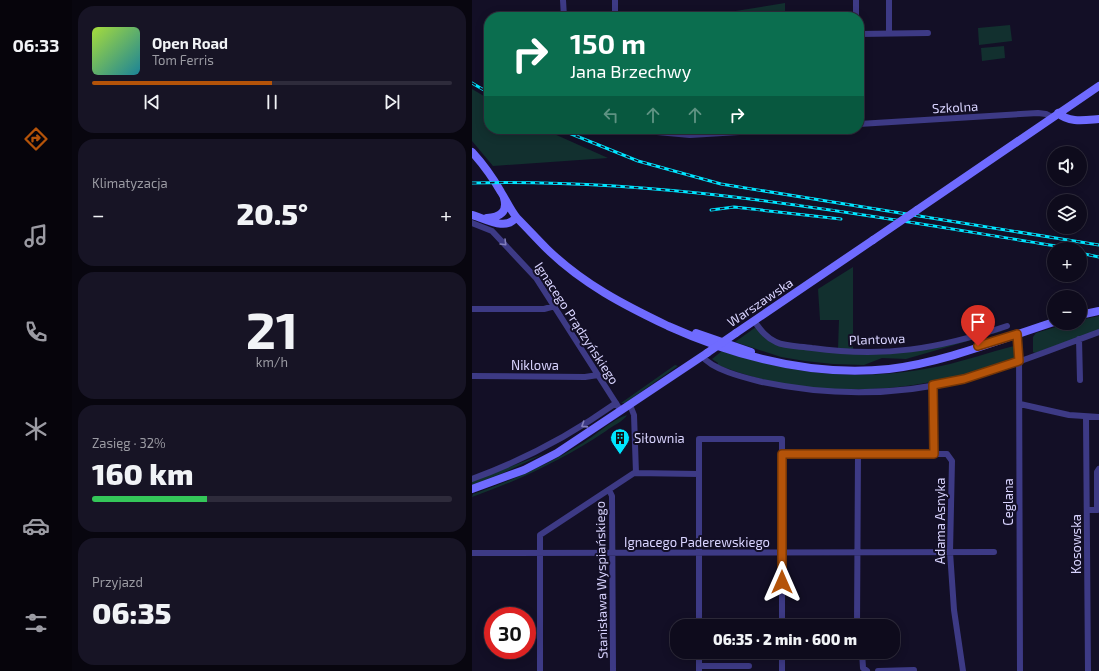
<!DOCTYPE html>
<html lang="pl">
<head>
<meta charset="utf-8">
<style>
	body { margin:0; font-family:"Exo 2",sans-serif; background:#171425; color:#f1f3f6; height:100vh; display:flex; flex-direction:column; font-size:15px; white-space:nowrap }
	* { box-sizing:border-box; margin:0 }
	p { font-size:13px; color:#9b9ba3 }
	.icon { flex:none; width:22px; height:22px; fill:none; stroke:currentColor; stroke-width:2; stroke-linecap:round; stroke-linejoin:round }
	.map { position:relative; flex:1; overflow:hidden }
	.drawer { display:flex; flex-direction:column; gap:6px; padding:6px; background:#08060f; width:400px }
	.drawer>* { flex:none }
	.banner { position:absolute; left:12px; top:12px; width:380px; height:122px; border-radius:16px; box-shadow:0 2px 10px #0003,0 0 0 1px #2e2b3b; background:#0b6e4f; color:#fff; overflow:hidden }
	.fabs { position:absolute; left:575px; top:146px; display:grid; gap:8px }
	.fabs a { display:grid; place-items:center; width:40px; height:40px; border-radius:50%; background:#0e0b1c; box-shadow:0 2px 10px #0003,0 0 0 1px #2e2b3b; font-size:20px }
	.speed { position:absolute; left:12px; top:607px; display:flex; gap:8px; font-size:20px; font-weight:700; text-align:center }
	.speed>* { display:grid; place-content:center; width:52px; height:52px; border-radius:50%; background:#0e0b1c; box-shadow:0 2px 10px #0003,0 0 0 1px #2e2b3b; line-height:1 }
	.speed .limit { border:6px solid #d22; background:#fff; color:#111 }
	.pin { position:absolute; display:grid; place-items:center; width:34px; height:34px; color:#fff; margin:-41px -17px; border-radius:50% 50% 50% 0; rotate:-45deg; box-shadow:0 0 4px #0007 }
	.pin .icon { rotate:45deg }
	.me { position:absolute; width:44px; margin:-22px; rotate:0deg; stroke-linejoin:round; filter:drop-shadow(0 0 3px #0008) }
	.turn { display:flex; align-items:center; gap:14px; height:84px; padding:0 20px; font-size:18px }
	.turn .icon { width:52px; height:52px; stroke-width:2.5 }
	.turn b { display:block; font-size:28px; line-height:34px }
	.lanes { display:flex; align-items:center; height:38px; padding:0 20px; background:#0003; justify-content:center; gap:20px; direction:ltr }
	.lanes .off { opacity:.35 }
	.big { font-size:30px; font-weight:800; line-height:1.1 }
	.drawer .card { flex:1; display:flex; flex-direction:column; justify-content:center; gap:6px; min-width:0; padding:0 14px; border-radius:16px; background:#171425 }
	.drawer .dial { align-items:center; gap:0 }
	.dial b { font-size:52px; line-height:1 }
	.song { display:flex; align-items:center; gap:12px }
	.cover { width:48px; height:48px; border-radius:6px; background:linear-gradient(135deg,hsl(80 70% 55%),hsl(190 70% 35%)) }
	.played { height:4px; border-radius:2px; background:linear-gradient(90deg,#b45309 50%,#2e2b3b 50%) }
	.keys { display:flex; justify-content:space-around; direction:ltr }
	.heat { display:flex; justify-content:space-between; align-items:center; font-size:22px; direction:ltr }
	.charge { height:6px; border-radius:3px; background:linear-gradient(90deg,#34c759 32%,#2e2b3b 0) }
	.trip { position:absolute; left:198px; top:619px; width:230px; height:40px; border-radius:16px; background:#0e0b1c; box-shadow:0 2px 10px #0003,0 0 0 1px #2e2b3b; font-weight:800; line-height:40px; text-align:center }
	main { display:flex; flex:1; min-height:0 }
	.menu { display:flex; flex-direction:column; width:72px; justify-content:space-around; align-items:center; background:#06040b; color:#9b9ba3 }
	.menu .icon { width:28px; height:28px }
	.menu .active { color:#b45309 }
	.menu b { font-size:18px; color:#f1f3f6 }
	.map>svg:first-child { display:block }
	.green { fill:#12302f }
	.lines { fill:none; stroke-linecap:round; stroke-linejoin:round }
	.street { stroke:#3d3a85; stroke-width:6 }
	.secondary { stroke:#6f6bff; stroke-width:8 }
	.rail-casing { stroke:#00e5ff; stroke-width:3 }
	.rail { stroke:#130f26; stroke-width:1.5; stroke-dasharray:4.5; stroke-linecap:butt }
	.secondary-bridge { stroke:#6f6bff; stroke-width:8 }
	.oneway { stroke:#837fbc }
	.route-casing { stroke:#753606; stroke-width:10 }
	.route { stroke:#b45309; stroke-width:7 }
	.labels { text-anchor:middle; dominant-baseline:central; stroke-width:4; stroke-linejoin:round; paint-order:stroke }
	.street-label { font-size:13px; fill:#d9d4ff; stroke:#130f26 }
	.poi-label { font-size:13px; fill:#d9d4ff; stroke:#130f26; text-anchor:start }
</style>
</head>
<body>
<main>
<nav class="menu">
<b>06:33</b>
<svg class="icon active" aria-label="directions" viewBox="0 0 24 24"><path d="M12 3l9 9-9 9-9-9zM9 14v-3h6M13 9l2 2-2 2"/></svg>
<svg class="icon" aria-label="music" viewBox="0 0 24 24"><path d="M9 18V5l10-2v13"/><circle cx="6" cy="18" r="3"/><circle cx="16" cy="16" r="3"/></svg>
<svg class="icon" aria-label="phone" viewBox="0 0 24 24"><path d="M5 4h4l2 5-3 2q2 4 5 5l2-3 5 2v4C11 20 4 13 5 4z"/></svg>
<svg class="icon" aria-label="climate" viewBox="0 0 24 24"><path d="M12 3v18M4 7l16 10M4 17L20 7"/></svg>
<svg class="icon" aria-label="car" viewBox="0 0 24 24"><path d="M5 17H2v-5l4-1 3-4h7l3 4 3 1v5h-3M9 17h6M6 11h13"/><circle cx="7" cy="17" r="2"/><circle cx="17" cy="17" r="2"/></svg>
<svg class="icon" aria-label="filters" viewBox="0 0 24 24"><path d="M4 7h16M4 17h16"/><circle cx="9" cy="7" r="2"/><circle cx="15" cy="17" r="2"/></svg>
</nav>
<section class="drawer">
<div class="card">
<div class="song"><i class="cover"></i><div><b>Open Road</b><p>Tom Ferris</p></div></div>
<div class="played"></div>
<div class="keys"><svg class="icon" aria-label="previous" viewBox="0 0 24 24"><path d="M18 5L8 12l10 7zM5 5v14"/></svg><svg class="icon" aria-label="pause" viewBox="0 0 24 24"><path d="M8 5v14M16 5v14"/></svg><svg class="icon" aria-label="next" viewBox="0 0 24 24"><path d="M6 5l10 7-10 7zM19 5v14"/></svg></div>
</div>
<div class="card"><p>Klimatyzacja</p>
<div class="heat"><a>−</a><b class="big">20.5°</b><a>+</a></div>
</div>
<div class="card dial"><b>21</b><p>km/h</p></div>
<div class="card"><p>Zasięg · 32%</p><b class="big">160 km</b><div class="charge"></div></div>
<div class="card"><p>Przyjazd</p><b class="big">06:35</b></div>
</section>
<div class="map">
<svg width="627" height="671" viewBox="0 0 627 671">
	<rect width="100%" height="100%" fill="#130f26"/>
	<path class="green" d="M313 3V17H226Z
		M538 25 540 41 507 45 506 28Z
		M532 46 533 58 510 61 509 48Z
		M0 89 17 99V129H71L136 158 21 166 0 141Z
		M381 267V350L366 349 367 320H348L346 289Z
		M627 316V330L563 353 561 352V337L564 333 597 323H608V320Z
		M284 327 301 342 408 354 534 330 434 359 410 358 392 365 361 364 333 361 309 357 263 342Z
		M542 346C545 349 545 357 542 360 477 383 409 394 340 388 308 386 276 376 245 365L246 363 240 359 250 351C327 376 389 382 469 366 493 361 517 352 542 346Z
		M203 365 206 366 153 403H149Z
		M155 415C152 421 140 426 134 431 92 459 48 480 0 497L1 494C39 481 75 465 109 444 123 436 141 419 155 415Z
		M74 453 31 473 0 485V481Z"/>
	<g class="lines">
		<path class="street" d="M91 0 92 17
			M143 0V17
			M384 0V17
			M417 0V33
			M387 34 456 33
			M387 124 566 113 574 114 580 117
			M152 129 218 135 317 129
			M0 223 20 231 64 278 149 411
			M0 309H72L83 306
			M282 321C288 329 294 338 304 342 314 347 329 346 340 348 413 358 466 349 535 326
			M545 334 547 343 548 671
			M607 339 608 380
			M230 356C240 370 274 378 290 382 357 396 426 396 492 379 538 367 583 348 627 332
			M0 376 113 377 126 375
			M461 385 462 454H475L480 461 478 552 482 610 491 671
			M548 404 597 415 627 417
			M158 405 162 415 164 473
			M614 417 616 671
			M310 454H462
			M0 479C52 460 99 435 144 403
			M137 490 140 496 141 671
			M615 510H625V472L627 469
			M0 553 522 552
			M227 626V439H310V626
			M385 626 386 454
			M227 652V671
			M390 652 391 668 395 671
			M227 666H277
			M68 671V535L162 473 227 474
			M310 671V652
			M406 671 442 670"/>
		<path class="secondary" d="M586 113C597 123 613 120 627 119
			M0 152C11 164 21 178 29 192 34 200 39 211 45 218 55 228 65 239 75 249 111 284 152 305 196 326 265 357 341 377 417 369 474 362 529 339 582 322
			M445 210 627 86
			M0 215C12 218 35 232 44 217
			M15 218C28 217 36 212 32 198
			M608 315 627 311
			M224 333 279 352
			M264 333 401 240
			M0 489 52 470 85 453 235 353"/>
		<g class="rail-casing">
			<path id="rail" d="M0 83 17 93
				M87 129 166 161 249 184 627 245
				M0 183C205 178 401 217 603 249
				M239 210 262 207 369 219
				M608 253 627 257"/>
		</g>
		<use href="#rail" class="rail"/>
		<path class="secondary-bridge" d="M401 240 445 210
			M235 353 264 333"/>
	</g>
	<defs><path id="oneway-chevron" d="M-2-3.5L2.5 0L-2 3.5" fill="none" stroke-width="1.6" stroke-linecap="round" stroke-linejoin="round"/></defs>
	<g class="oneway">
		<use href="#oneway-chevron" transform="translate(32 243) rotate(45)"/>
		<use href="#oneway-chevron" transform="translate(112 425) rotate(147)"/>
	</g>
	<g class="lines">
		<g class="route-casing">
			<path id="route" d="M310 582V454H462L461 385 492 379 547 361 545 334 506 346"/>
		</g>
		<use href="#route" class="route"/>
	</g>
	<defs>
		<g id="building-pin" transform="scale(1)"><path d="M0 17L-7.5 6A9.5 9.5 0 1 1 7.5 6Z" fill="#00e5ff" stroke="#130f26"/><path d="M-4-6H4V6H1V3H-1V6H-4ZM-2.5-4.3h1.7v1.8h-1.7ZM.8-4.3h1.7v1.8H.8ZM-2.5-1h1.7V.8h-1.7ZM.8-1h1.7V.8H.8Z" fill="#111"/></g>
	</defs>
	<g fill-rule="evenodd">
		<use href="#building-pin" x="148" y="438"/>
	</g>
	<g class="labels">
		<g class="street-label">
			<text transform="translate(483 107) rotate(-3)">Szkolna</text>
			<text transform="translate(288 302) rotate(-34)">Warszawska</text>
			<text transform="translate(105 323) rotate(57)">Ignacego Prądzyńskiego</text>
			<text transform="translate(405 339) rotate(-2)">Plantowa</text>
			<text x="63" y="365">Niklowa</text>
			<text transform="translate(536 502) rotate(-90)">Ceglana</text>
			<text transform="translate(468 521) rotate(-90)">Adama Asnyka</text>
			<text x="225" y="542">Ignacego Paderewskiego</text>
			<text transform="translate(604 544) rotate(-90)">Kosowska</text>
			<text transform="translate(129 580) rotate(-91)">Stanisława Wyspiańskiego</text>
		</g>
		<g class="poi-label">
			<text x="162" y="438">Siłownia</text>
		</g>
	</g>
</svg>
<div class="fabs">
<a><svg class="icon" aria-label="sound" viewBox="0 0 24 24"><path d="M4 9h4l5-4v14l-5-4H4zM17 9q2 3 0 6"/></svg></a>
<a><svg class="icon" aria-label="layers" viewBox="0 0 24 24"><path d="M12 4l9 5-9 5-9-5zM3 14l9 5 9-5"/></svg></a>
<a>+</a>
<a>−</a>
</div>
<div class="speed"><div class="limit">30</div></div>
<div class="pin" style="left:506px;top:346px;background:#d93025"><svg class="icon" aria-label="arrive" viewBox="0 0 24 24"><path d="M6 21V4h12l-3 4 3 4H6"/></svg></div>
<svg class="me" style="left:310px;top:582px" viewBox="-20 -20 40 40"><path d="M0-17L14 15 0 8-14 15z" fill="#b45309" stroke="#fff" stroke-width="4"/></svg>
<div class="trip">06:35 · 2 min · 600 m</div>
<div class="banner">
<div class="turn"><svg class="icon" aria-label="right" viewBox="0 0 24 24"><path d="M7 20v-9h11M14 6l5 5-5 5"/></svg><div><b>150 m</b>Jana Brzechwy</div></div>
<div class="lanes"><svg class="icon off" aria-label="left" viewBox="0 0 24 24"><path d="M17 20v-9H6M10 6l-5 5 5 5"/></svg><svg class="icon off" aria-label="ahead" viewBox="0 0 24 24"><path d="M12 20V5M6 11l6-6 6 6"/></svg><svg class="icon off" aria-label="ahead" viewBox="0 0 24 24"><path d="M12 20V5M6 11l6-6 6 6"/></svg><svg class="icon" aria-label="right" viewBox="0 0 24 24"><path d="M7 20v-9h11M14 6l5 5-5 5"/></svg></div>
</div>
</div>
</main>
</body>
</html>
